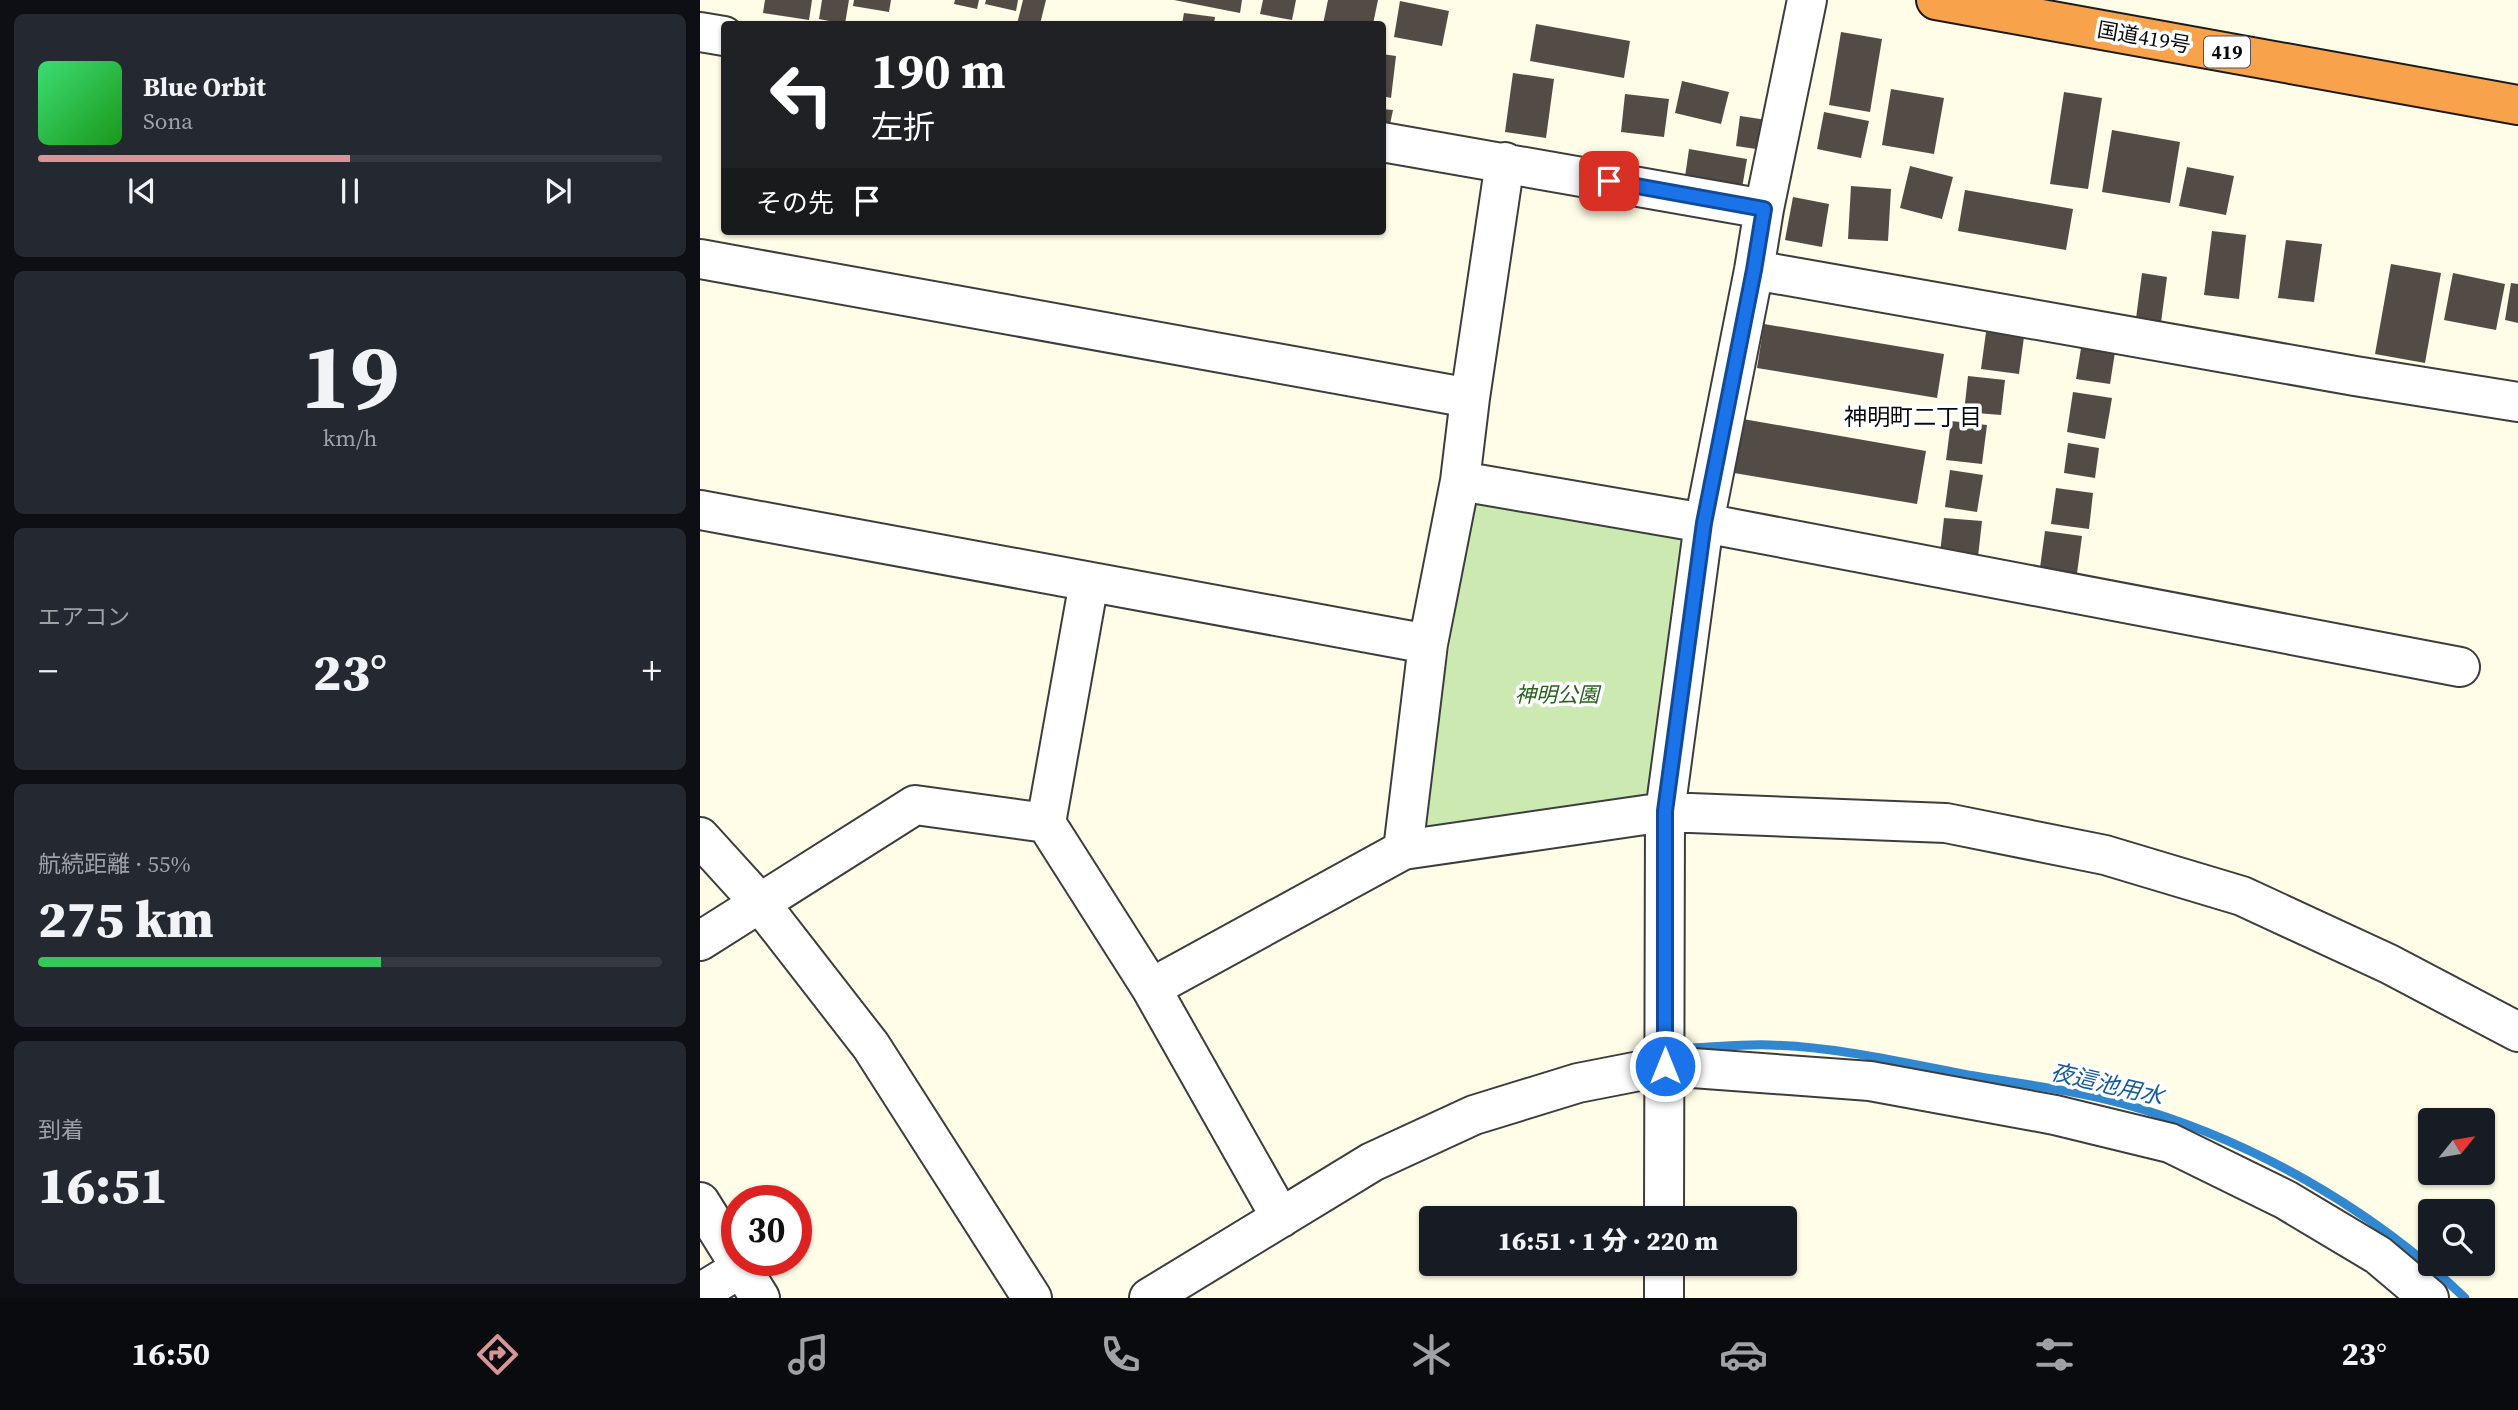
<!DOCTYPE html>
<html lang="ja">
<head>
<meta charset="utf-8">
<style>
	body { margin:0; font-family:"Source Serif 4","Noto Sans JP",serif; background:#242831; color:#f1f3f6; height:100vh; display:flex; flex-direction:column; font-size:26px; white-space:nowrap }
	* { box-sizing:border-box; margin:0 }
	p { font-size:23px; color:#9ea1a6 }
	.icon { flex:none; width:38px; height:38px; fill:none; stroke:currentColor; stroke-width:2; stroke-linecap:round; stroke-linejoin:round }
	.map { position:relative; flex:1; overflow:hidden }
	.sheet { display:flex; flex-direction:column; gap:14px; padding:14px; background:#0d0f14; width:700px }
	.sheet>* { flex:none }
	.banner { position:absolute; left:21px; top:21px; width:665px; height:214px; border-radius:7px; box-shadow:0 2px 5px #0004; background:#202124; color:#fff; overflow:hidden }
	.needle { width:46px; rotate:60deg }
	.controls { position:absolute; left:1718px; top:1108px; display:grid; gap:14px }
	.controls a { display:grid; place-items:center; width:77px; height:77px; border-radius:7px; background:#171b24; box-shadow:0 2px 5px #0004; font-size:35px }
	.speed { position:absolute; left:21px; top:1185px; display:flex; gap:14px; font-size:35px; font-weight:700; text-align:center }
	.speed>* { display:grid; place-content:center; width:91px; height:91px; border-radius:50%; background:#171b24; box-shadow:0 2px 5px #0004; line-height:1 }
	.speed .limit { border:10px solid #d22; background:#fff; color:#111 }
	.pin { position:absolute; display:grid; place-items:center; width:60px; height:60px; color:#fff; margin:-30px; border-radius:14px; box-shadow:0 4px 10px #0006 }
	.me { position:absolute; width:77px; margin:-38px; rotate:0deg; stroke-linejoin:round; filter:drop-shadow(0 0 5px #0008) }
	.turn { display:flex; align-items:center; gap:24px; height:147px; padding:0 35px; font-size:32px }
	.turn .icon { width:91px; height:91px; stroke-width:2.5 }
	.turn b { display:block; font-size:49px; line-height:60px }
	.then { display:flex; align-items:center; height:66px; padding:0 35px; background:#0003; gap:14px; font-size:26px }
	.big { font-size:52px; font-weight:800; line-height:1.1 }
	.sheet .tile { flex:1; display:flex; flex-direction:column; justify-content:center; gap:10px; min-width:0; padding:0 24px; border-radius:10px; background:#242831 }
	.sheet .dial { align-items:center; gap:0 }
	.dial b { font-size:91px; line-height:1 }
	.song { display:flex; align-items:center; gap:21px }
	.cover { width:84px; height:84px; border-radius:10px; background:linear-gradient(135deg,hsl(140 70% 55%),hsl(120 70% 35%)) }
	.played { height:7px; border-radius:4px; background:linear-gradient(90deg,#d99496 50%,#363941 50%) }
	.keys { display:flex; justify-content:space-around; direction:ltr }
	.heat { display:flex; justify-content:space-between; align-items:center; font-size:38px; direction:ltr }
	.charge { height:10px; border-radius:5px; background:linear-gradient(90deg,#34c759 55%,#363941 0) }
	.trip { position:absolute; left:719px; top:1206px; width:378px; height:70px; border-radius:7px; background:#171b24; box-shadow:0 2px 5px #0004; font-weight:800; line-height:70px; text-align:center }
	.dock { display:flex; height:112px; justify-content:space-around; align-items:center; background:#090b0e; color:#9ea1a6 }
	.dock .icon { width:49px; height:49px }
	.dock .selected { color:#d99496 }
	.dock b { font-size:32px; color:#f1f3f6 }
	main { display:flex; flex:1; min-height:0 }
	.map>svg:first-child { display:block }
	.green { fill:#cbe9b1 }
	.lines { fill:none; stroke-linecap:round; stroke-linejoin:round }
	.stream { stroke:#3188d0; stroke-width:9 }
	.building { fill:#534c46 }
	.minor-casing { stroke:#3d3d3d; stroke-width:42 }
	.highway-casing { stroke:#1b1b1b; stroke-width:42 }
	.minor { stroke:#fff; stroke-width:38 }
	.highway { stroke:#f8a34c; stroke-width:38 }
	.route-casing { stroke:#114b97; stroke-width:18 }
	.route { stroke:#1a73e8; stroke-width:12 }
	.labels { text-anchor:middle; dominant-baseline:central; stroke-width:7; stroke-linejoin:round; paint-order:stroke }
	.shield { fill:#fff; stroke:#545454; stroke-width:2 }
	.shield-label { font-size:19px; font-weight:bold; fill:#0a0a0a }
	.street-label { font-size:21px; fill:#0a0a0a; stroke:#fff }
	.park-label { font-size:21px; font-style:italic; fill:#26621a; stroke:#fff }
	.neighbourhood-label { font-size:23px; fill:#0a0a0a; stroke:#fff }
	.water-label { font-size:23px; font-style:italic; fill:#12599d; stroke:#fff }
</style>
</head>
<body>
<main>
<section class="sheet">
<div class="tile">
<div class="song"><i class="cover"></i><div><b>Blue Orbit</b><p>Sona</p></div></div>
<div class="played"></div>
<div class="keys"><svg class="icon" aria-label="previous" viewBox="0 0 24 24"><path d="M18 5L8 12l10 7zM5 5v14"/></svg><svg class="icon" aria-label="pause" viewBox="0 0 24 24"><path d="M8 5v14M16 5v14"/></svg><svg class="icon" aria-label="next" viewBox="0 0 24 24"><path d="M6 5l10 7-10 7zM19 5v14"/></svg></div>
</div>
<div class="tile dial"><b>19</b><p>km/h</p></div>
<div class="tile"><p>エアコン</p>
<div class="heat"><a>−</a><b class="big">23°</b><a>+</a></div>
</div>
<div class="tile"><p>航続距離 · 55%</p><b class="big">275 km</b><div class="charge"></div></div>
<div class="tile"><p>到着</p><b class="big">16:51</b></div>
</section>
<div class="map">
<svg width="1818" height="1298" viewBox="0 0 1818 1298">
	<rect width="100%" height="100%" fill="#fffce7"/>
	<path class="green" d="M774 501 991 531 958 801 717 839Z"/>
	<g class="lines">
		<path class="stream" d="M991 1048C1017 1047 1044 1044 1070 1045 1137 1047 1202 1062 1268 1075 1320 1084 1373 1090 1424 1104 1550 1139 1671 1208 1765 1298"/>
	</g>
	<path class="building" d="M65 0H112L109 20 63 13Z
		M122 0H149L145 24 119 19Z
		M154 0H191L189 12 153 6Z
		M255 0H279L277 9 254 4Z
		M286 0H318L316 11 285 4Z
		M323 0H346L340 24H317Z
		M474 0H542L540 13Z
		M563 0H596L592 20 560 14Z
		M628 0H678L673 24H623Z
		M700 1 749 11 742 46 694 37Z
		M484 13 515 17 514 24H482Z
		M836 24 930 41 924 78 830 61Z
		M1141 32 1182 39 1170 112 1129 105Z
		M682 54 696 56 691 98 682 96Z
		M813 73 854 79 846 138 805 132Z
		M982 81 1029 92 1021 124 975 113Z
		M1191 89 1244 98 1234 154 1182 145Z
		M1364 92 1402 98 1388 189 1350 184Z
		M925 94 969 99 964 137 921 132Z
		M682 109 693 110 688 134 682 133Z
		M1124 112 1169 121 1161 158 1117 149Z
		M1040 116 1067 120 1063 150 1036 146Z
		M1412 130 1480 142 1470 203 1402 192Z
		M989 149 1047 159 1041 194 984 184Z
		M1210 166 1253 177 1242 219 1200 208Z
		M1487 167 1534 176 1526 215 1479 206Z
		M1151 186 1191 189 1188 241 1148 239Z
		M1265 190 1373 209 1366 250 1258 231Z
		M1093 197 1129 204 1122 247 1085 240Z
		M1512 231 1546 235 1539 299 1504 295Z
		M1586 240 1622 244 1614 302 1578 298Z
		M1691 264 1741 273 1725 363 1675 354Z
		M1442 273 1467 277 1460 330 1435 326Z
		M1753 273 1805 284 1796 330 1744 320Z
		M1811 283 1818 284V323L1805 320Z
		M1064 324 1244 354 1237 398 1057 368Z
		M1286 332 1324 337 1319 374 1281 369Z
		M1382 342 1416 346 1410 384 1376 379Z
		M1268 376 1305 380 1301 415 1264 412Z
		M1373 392 1412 398 1405 439 1367 432Z
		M1043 419 1226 451 1217 504 1034 473Z
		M1251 421 1287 425 1282 464 1246 460Z
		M1368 443 1399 448 1395 478 1364 473Z
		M1250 470 1283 475 1277 512 1245 507Z
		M1356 488 1393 493 1389 529 1351 524Z
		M1244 518 1282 521 1278 557 1240 553Z
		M1345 531 1382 536 1376 581 1339 575Z"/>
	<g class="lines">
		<g class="minor-casing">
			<path id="minor" d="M0 32 24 36
				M682 142 1064 209
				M0 259 770 398
				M1054 270 1655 376 1818 402
				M760 481 1004 523 1760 667
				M0 510 728 644
				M346 823 389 582
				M0 837 59 902 171 1046 332 1298
				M703 850 728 644 760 481 770 398 805 162
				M0 941 215 805 346 823 451 988 581 1218
				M451 988 703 850 965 812 1246 823 1405 855 1542 896 1689 964 1818 1032
				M0 1202 60 1298
				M964 1218 965 812 1004 523 1054 270 1064 209 1107 0
				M0 1293 41 1268
				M449 1298 672 1162 774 1115 878 1083 965 1066 1170 1081 1355 1115 1470 1143 1586 1200 1678 1255 1729 1298
				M964 1298V1264"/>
		</g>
		<g class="highway-casing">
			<path id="highway" d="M1236 0 1818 105"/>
		</g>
		<use href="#minor" class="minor"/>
		<use href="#highway" class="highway"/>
	</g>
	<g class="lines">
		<g class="route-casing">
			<path id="route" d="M909 181 1064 209 1054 270 1004 523 965 811V1066"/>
		</g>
		<use href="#route" class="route"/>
	</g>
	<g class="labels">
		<rect class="shield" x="1504" y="36.5" width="46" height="31" rx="5"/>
		<g class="shield-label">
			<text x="1527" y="52">419</text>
		</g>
		<g class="street-label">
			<text transform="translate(1444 37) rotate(10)">国道419号</text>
		</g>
		<g class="park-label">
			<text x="857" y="694">神明公園</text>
		</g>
		<g class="neighbourhood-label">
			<text x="1213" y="417">神明町二丁目</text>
		</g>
		<g class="water-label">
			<text transform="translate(1407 1084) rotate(13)">夜這池用水</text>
		</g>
	</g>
</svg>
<div class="controls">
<a><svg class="needle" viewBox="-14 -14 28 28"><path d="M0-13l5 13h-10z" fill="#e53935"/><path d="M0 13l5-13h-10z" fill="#9ea1a6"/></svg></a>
<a><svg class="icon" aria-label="search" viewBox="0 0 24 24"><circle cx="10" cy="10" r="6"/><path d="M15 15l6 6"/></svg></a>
</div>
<div class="speed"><div class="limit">30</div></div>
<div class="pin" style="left:909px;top:181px;background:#d93025"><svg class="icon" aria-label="arrive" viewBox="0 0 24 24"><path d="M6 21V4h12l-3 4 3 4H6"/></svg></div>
<svg class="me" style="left:965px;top:1066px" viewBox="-20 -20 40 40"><circle r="17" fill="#1a73e8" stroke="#fff" stroke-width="3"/><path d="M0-11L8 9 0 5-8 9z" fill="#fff"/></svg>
<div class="trip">16:51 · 1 分 · 220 m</div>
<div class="banner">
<div class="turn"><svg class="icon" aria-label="left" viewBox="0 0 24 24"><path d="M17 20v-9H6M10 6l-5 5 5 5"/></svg><div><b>190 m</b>左折</div></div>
<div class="then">その先<svg class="icon" aria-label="arrive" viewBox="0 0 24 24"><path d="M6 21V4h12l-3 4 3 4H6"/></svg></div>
</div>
</div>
</main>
<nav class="dock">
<b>16:50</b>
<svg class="icon selected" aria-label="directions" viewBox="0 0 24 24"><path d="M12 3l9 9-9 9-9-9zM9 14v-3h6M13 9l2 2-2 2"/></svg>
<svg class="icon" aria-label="music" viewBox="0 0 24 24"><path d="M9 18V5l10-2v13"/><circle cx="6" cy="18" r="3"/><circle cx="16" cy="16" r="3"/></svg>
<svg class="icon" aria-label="phone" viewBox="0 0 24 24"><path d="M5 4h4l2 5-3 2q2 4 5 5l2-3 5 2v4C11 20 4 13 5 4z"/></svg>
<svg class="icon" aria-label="climate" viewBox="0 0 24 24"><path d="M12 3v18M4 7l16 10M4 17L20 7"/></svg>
<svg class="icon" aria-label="car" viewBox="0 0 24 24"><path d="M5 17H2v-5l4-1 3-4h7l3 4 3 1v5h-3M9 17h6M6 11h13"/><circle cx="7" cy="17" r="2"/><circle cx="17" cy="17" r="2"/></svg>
<svg class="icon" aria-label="filters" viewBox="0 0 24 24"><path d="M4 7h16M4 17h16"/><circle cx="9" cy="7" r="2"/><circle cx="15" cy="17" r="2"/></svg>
<b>23°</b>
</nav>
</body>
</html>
